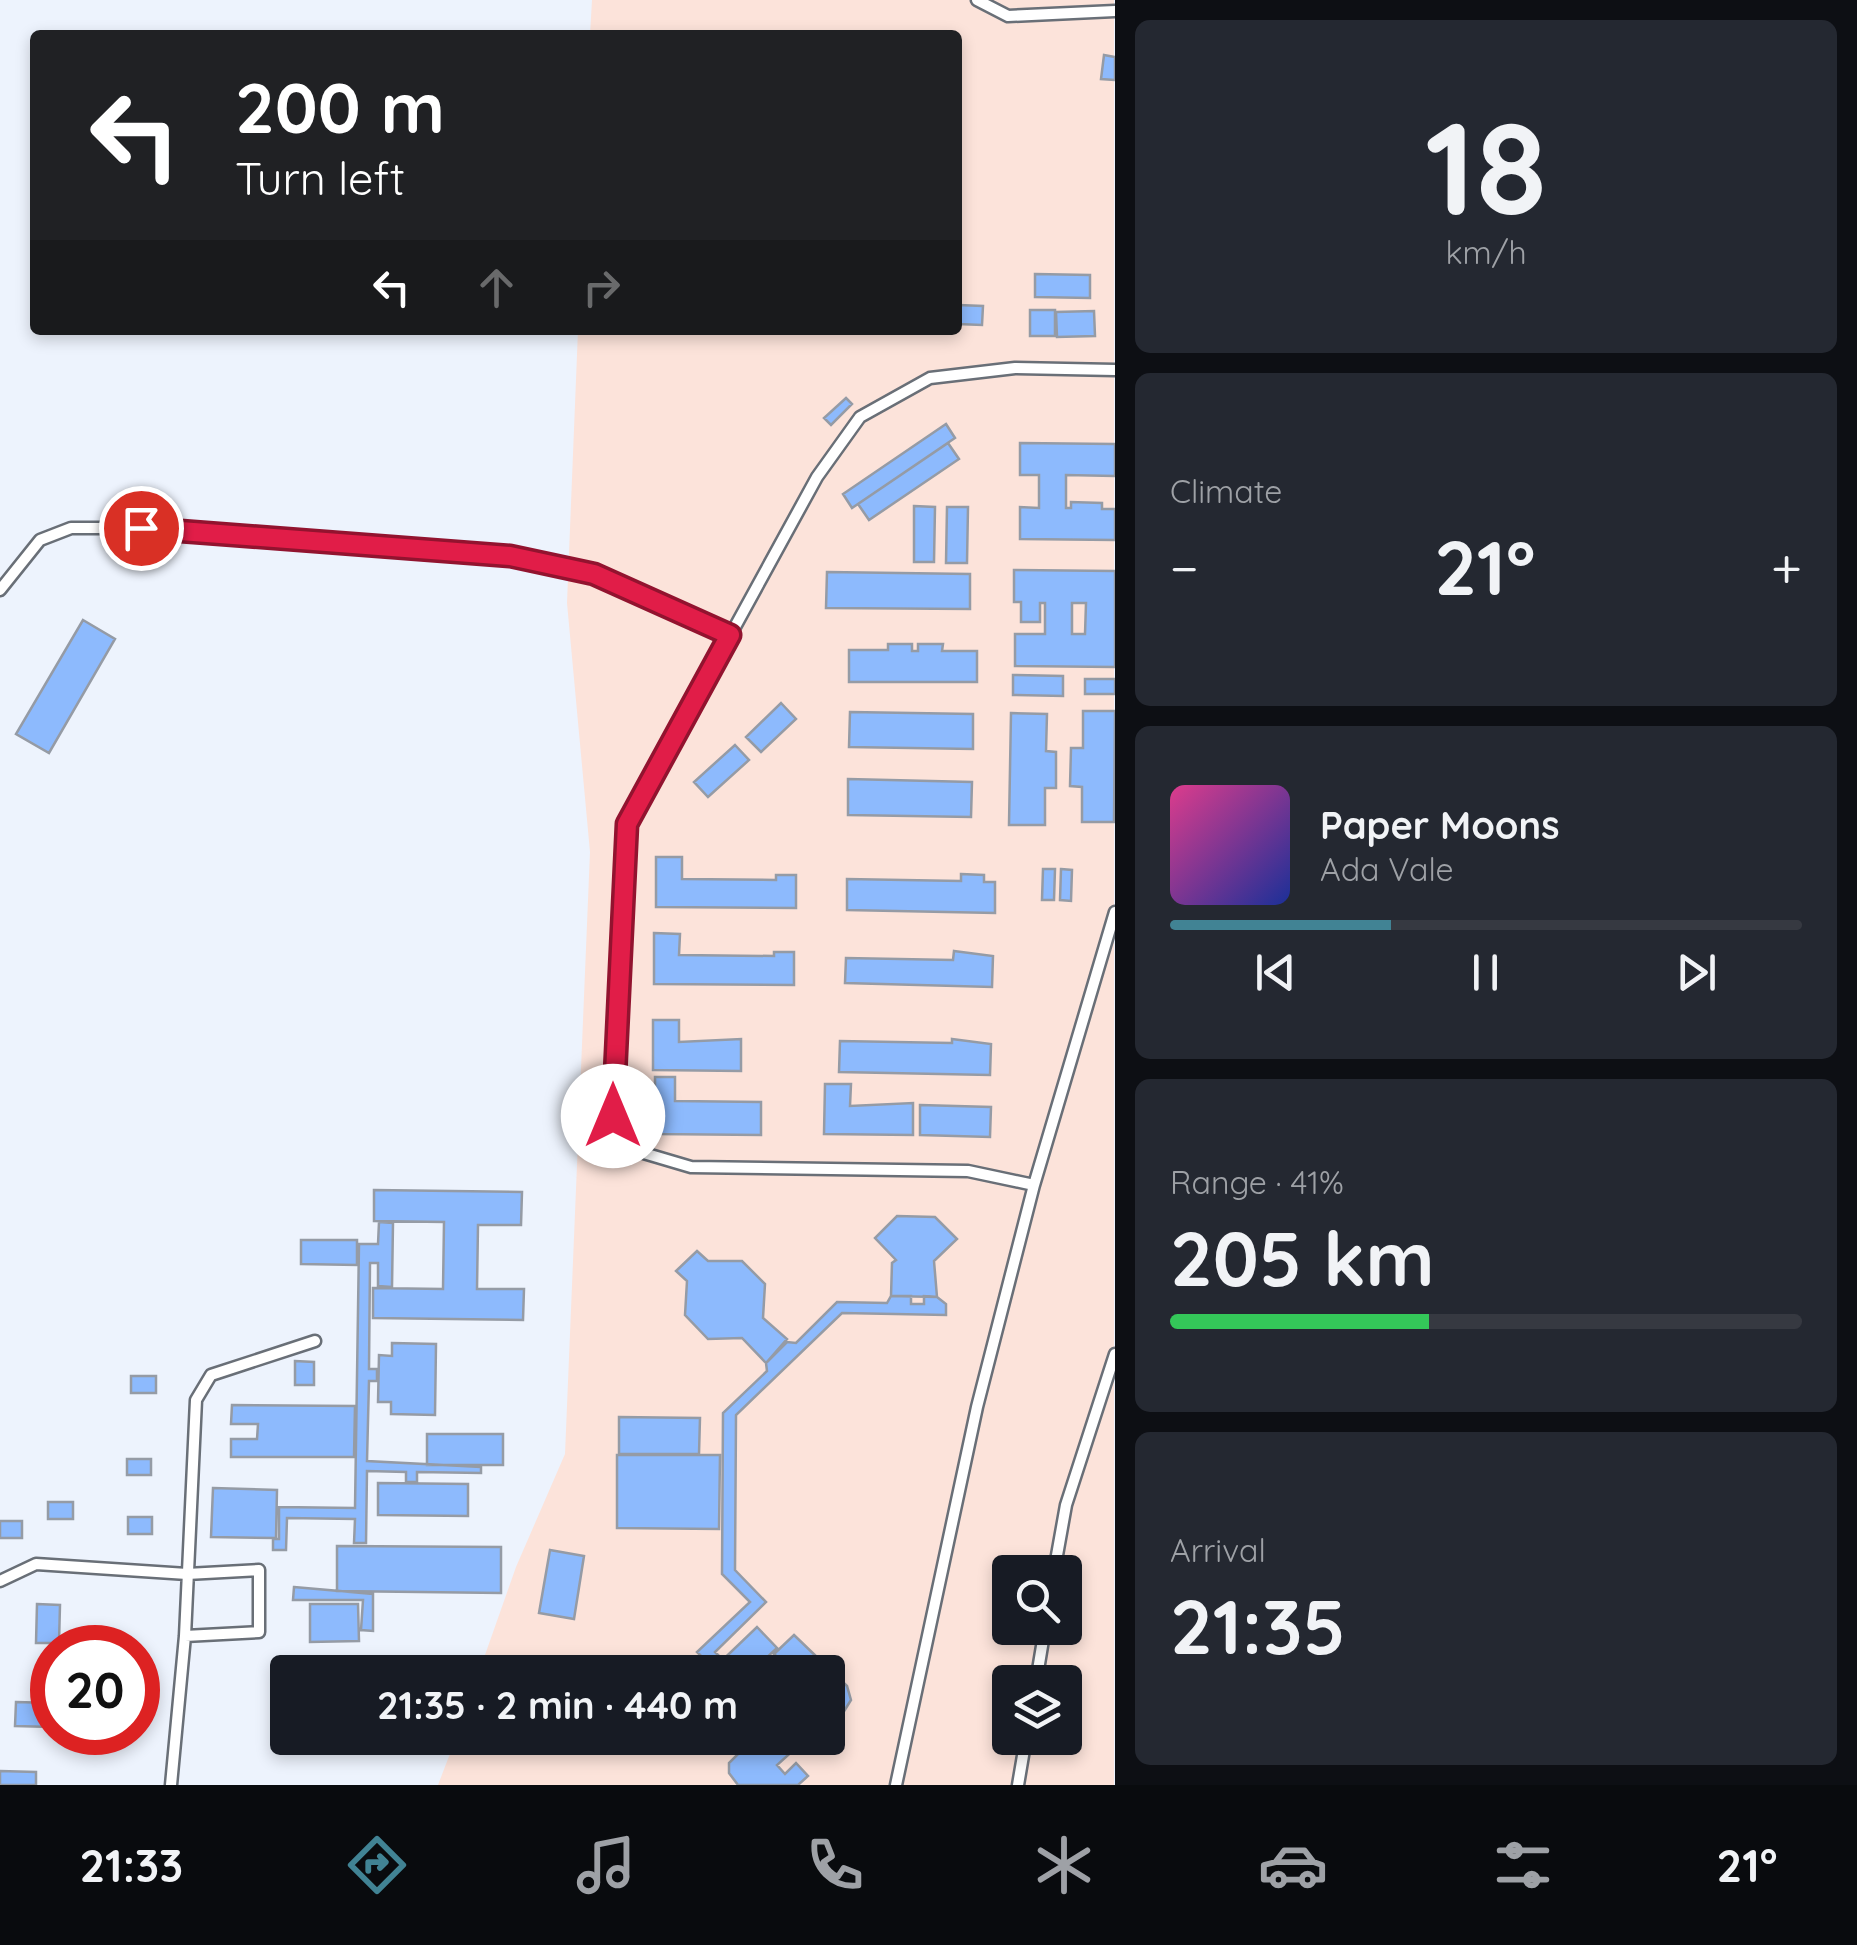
<!DOCTYPE html>
<html lang="en">
<head>
<meta charset="utf-8">
<style>
	body { margin:0; font-family:Quicksand,sans-serif; background:#242831; color:#f1f3f6; height:100vh; display:flex; flex-direction:column; font-size:38px; white-space:nowrap }
	* { box-sizing:border-box; margin:0 }
	p { font-size:32px; color:#9ea1a6 }
	.icon { flex:none; width:55px; height:55px; fill:none; stroke:currentColor; stroke-width:2; stroke-linecap:round; stroke-linejoin:round }
	.map { position:relative; flex:1; overflow:hidden }
	.panel { display:flex; flex-direction:column; gap:20px; padding:20px; background:#0d0f14; width:742px }
	.panel>* { flex:none }
	.top-card { position:absolute; left:30px; top:30px; width:932px; height:305px; border-radius:10px; box-shadow:0 5px 15px #0003; background:#202124; color:#fff; overflow:hidden }
	.controls { position:absolute; left:992px; top:1555px; display:grid; gap:20px }
	.controls a { display:grid; place-items:center; width:90px; height:90px; border-radius:10px; background:#171b24; box-shadow:0 5px 15px #0003; font-size:50px }
	.speed { position:absolute; left:30px; top:1625px; display:flex; gap:20px; font-size:50px; font-weight:700; text-align:center }
	.speed>* { display:grid; place-content:center; width:130px; height:130px; border-radius:50%; background:#171b24; box-shadow:0 5px 15px #0003; line-height:1 }
	.speed .limit { border:15px solid #d22; background:#fff; color:#111 }
	.pin { position:absolute; display:grid; place-items:center; width:85px; height:85px; color:#fff; margin:-42px; border:5px solid #fff; border-radius:50%; box-shadow:0 2px 10px #0007 }
	.me { position:absolute; width:110px; margin:-55px; rotate:0deg; stroke-linejoin:round; filter:drop-shadow(0 0 8px #0008) }
	.turn { display:flex; align-items:center; gap:35px; height:210px; padding:0 40px; font-size:45px }
	.turn .icon { width:130px; height:130px; stroke-width:2.5 }
	.turn b { display:block; font-size:70px; line-height:85px }
	.lanes { display:flex; align-items:center; height:95px; padding:0 40px; background:#0003; justify-content:center; gap:50px; direction:ltr }
	.lanes .off { opacity:.35 }
	.big { font-size:75px; font-weight:800; line-height:1.1 }
	.panel .widget { flex:1; display:flex; flex-direction:column; justify-content:center; gap:15px; min-width:0; padding:0 35px; border-radius:15px; background:#242831 }
	.panel .dial { align-items:center; gap:0 }
	.dial b { font-size:130px; line-height:1 }
	.song { display:flex; align-items:center; gap:30px }
	.cover { width:120px; height:120px; border-radius:15px; background:linear-gradient(135deg,hsl(330 70% 55%),hsl(230 70% 35%)) }
	.played { height:10px; border-radius:5px; background:linear-gradient(90deg,#418394 35%,#363941 35%) }
	.keys { display:flex; justify-content:space-around; direction:ltr }
	.heat { display:flex; justify-content:space-between; align-items:center; font-size:55px; direction:ltr }
	.charge { height:15px; border-radius:8px; background:linear-gradient(90deg,#34c759 41%,#363941 0) }
	.trip { position:absolute; left:270px; top:1655px; width:575px; height:100px; border-radius:10px; background:#171b24; box-shadow:0 5px 15px #0003; font-weight:800; line-height:100px; text-align:center }
	.menu { display:flex; height:160px; justify-content:space-around; align-items:center; background:#090b0e; color:#9ea1a6 }
	.menu .icon { width:70px; height:70px }
	.menu .active { color:#418394 }
	.menu b { font-size:45px; color:#f1f3f6 }
	main { display:flex; flex:1; min-height:0 }
	.map>svg:first-child { display:block }
	.education { fill:#fce3da; fill-rule:evenodd }
	.building { fill:#8dbafd; stroke:#959ba5; stroke-width:2.5; fill-rule:evenodd }
	.lines { fill:none; stroke-linecap:round; stroke-linejoin:round }
	.service-casing { stroke:#696f77; stroke-width:15 }
	.service { stroke:#fff; stroke-width:10 }
	.route-casing { stroke:#92132f; stroke-width:25 }
	.route { stroke:#e11d48; stroke-width:18 }
</style>
</head>
<body>
<main>
<div class="map">
<svg width="1115" height="1785" viewBox="0 0 1115 1785">
	<rect width="100%" height="100%" fill="#edf3fd"/>
	<path class="education" d="M592 0H1114V1785H438L456 1738H828V1672H479L516 1567 565 1454 590 852 567 603 578 330H958V35H590ZM1010 1572H1065V1628H1010ZM1010 1682H1065V1738H1010Z"/>
	<path class="building" d="M1104 55 1115 57V80L1101 79Z
		M1035 274 1090 275V298L1035 297Z
		M958 305 983 306 982 325 958 324Z
		M1030 310H1055V336H1030Z
		M1094 311 1095 336 1057 337 1056 312Z
		M846 398 852 404 831 425 824 418Z
		M946 424 955 438 852 508 843 494Z
		M948 443 959 459 869 520 858 504Z
		M1020 443 1115 444V476L1066 475V508H1071V502L1102 503V509H1115V540L1020 539V507L1039 508V475H1020Z
		M914 506 935 507 934 562H914Z
		M947 507H968L967 563H946Z
		M1014 570 1115 571V667L1015 666V634H1045V603H1040V622H1021V602H1014ZM1072 603H1086L1085 634H1072Z
		M827 572 970 574V609L826 608Z
		M83 620 115 639 49 753 16 734Z
		M888 644H912V651H918V644H943L942 651H977V682H849V650H888Z
		M1013 675 1063 676V696L1013 695Z
		M1085 679H1115V694H1085Z
		M781 703 796 719 761 752 746 737Z
		M1083 711H1115L1114 822H1082V787L1070 786 1071 748H1083Z
		M850 712 973 714V749L849 747Z
		M1011 713 1047 714 1046 751 1056 752V788H1045V825H1009Z
		M735 745 749 760 708 797 694 782Z
		M848 779 972 782 971 817 848 815Z
		M656 857H682V879L776 880V875H796V908L656 907Z
		M1043 869H1055L1054 900H1042Z
		M1061 869 1072 870 1071 901 1060 900Z
		M961 874 984 875V882H995V913L847 910V879L961 881Z
		M654 933 680 934 679 955 774 956V952H794V985L654 984Z
		M954 951 993 956 992 987 845 983 846 958 953 960Z
		M653 1020H679V1042L741 1039V1071L653 1070Z
		M952 1039 991 1044 990 1075 839 1072 840 1041 952 1043Z
		M655 1077H675V1101L761 1102V1135L655 1134Z
		M825 1084H851L850 1106 913 1103V1135L824 1134Z
		M920 1105 991 1107 990 1137 920 1135Z
		M374 1190 522 1192 521 1225H478L477 1289H524L523 1320 373 1318V1288L443 1289 444 1222 374 1221Z
		M897 1216 935 1217 957 1239 934 1261 937 1297 891 1296 892 1263 896 1260 875 1238Z
		M379 1222 393 1223 392 1287 378 1286V1263H370L369 1369H377V1381H369L367 1461 481 1467V1473L417 1472V1482H406V1472L367 1471 366 1543H354L355 1519 287 1518 286 1550H273V1539H279V1507L355 1508 359 1244H378Z
		M301 1240H357V1265L301 1264Z
		M697 1251 708 1261H742L765 1284 763 1318 787 1339 766 1363 742 1338 708 1339 685 1315 687 1281 676 1271Z
		M891 1296H911V1304H924V1296L937 1297 946 1304V1315L842 1313 736 1415 735 1570 766 1602 715 1652 723 1660 714 1669 697 1652 750 1602 722 1574 723 1413 767 1371 766 1363 787 1342 796 1343 837 1302 887 1303Z
		M392 1343 436 1344 435 1415 391 1414V1402H378L379 1355 392 1356Z
		M295 1361 314 1362V1385H295Z
		M131 1376H156V1393H131Z
		M232 1405 355 1406 354 1457H231V1439H257L258 1424H231Z
		M619 1417 700 1418 699 1454H619Z
		M427 1434H503V1465H427Z
		M617 1455H720L719 1529 617 1528Z
		M127 1459H151V1475H127Z
		M378 1483 468 1484V1516L378 1515Z
		M213 1488 277 1490 276 1538 211 1537Z
		M48 1502H73V1519H48Z
		M128 1517H152V1534H128Z
		M0 1521H22V1538H0Z
		M337 1546 501 1547V1593L337 1591Z
		M550 1550 584 1556 574 1619 539 1613Z
		M294 1587 373 1594V1631L361 1630 363 1600H293Z
		M37 1604 60 1605 59 1643H36Z
		M310 1604H358L359 1641 310 1642Z
		M757 1627 777 1648 751 1672H710Z
		M794 1635 847 1686 851 1700 843 1713 828 1719V1672H793L774 1654Z
		M16 1702 52 1703V1727L15 1726Z
		M754 1738H807L777 1765 785 1774 796 1763 808 1776 798 1785H738L729 1773V1763Z
		M0 1771 36 1772V1785H0Z"/>
	<g class="lines">
		<g class="service-casing">
			<path id="service" d="M977 0 1008 16 1115 11
				M0 590 40 540 71 528H141L510 556 593 574 730 635
				M1034 1185 968 1171 691 1167 630 1149 613 1117 612 1080 627 824 817 477 860 417 930 378 1015 368 1115 370
				M1054 1572 1066 1505 1115 1354
				M0 1581 36 1564 187 1574 259 1570V1632L185 1636
				M1036 1682 1045 1628
				M171 1785 185 1636 196 1400 211 1375 315 1341
				M896 1785 977 1407 1034 1185 1115 912
				M1018 1785 1026 1738"/>
		</g>
		<use href="#service" class="service"/>
	</g>
	<g class="lines">
		<g class="route-casing">
			<path id="route" d="M141 528 510 556 594 574 730 635 627 824 613 1116"/>
		</g>
		<use href="#route" class="route"/>
	</g>
</svg>
<div class="controls">
<a><svg class="icon" aria-label="search" viewBox="0 0 24 24"><circle cx="10" cy="10" r="6"/><path d="M15 15l6 6"/></svg></a>
<a><svg class="icon" aria-label="layers" viewBox="0 0 24 24"><path d="M12 4l9 5-9 5-9-5zM3 14l9 5 9-5"/></svg></a>
</div>
<div class="speed"><div class="limit">20</div></div>
<div class="pin" style="left:141px;top:528px;background:#d93025"><svg class="icon" aria-label="arrive" viewBox="0 0 24 24"><path d="M6 21V4h12l-3 4 3 4H6"/></svg></div>
<svg class="me" style="left:613px;top:1116px" viewBox="-20 -20 40 40"><circle r="19" fill="#fff"/><path d="M0-13L10 11 0 6-10 11z" fill="#e11d48"/></svg>
<div class="trip">21:35 · 2 min · 440 m</div>
<div class="top-card">
<div class="turn"><svg class="icon" aria-label="left" viewBox="0 0 24 24"><path d="M17 20v-9H6M10 6l-5 5 5 5"/></svg><div><b>200 m</b>Turn left</div></div>
<div class="lanes"><svg class="icon" aria-label="left" viewBox="0 0 24 24"><path d="M17 20v-9H6M10 6l-5 5 5 5"/></svg><svg class="icon off" aria-label="ahead" viewBox="0 0 24 24"><path d="M12 20V5M6 11l6-6 6 6"/></svg><svg class="icon off" aria-label="right" viewBox="0 0 24 24"><path d="M7 20v-9h11M14 6l5 5-5 5"/></svg></div>
</div>
</div>
<section class="panel">
<div class="widget dial"><b>18</b><p>km/h</p></div>
<div class="widget"><p>Climate</p>
<div class="heat"><a>−</a><b class="big">21°</b><a>+</a></div>
</div>
<div class="widget">
<div class="song"><i class="cover"></i><div><b>Paper Moons</b><p>Ada Vale</p></div></div>
<div class="played"></div>
<div class="keys"><svg class="icon" aria-label="previous" viewBox="0 0 24 24"><path d="M18 5L8 12l10 7zM5 5v14"/></svg><svg class="icon" aria-label="pause" viewBox="0 0 24 24"><path d="M8 5v14M16 5v14"/></svg><svg class="icon" aria-label="next" viewBox="0 0 24 24"><path d="M6 5l10 7-10 7zM19 5v14"/></svg></div>
</div>
<div class="widget"><p>Range · 41%</p><b class="big">205 km</b><div class="charge"></div></div>
<div class="widget"><p>Arrival</p><b class="big">21:35</b></div>
</section>
</main>
<nav class="menu">
<b>21:33</b>
<svg class="icon active" aria-label="directions" viewBox="0 0 24 24"><path d="M12 3l9 9-9 9-9-9zM9 14v-3h6M13 9l2 2-2 2"/></svg>
<svg class="icon" aria-label="music" viewBox="0 0 24 24"><path d="M9 18V5l10-2v13"/><circle cx="6" cy="18" r="3"/><circle cx="16" cy="16" r="3"/></svg>
<svg class="icon" aria-label="phone" viewBox="0 0 24 24"><path d="M5 4h4l2 5-3 2q2 4 5 5l2-3 5 2v4C11 20 4 13 5 4z"/></svg>
<svg class="icon" aria-label="climate" viewBox="0 0 24 24"><path d="M12 3v18M4 7l16 10M4 17L20 7"/></svg>
<svg class="icon" aria-label="car" viewBox="0 0 24 24"><path d="M5 17H2v-5l4-1 3-4h7l3 4 3 1v5h-3M9 17h6M6 11h13"/><circle cx="7" cy="17" r="2"/><circle cx="17" cy="17" r="2"/></svg>
<svg class="icon" aria-label="filters" viewBox="0 0 24 24"><path d="M4 7h16M4 17h16"/><circle cx="9" cy="7" r="2"/><circle cx="15" cy="17" r="2"/></svg>
<b>21°</b>
</nav>
</body>
</html>
